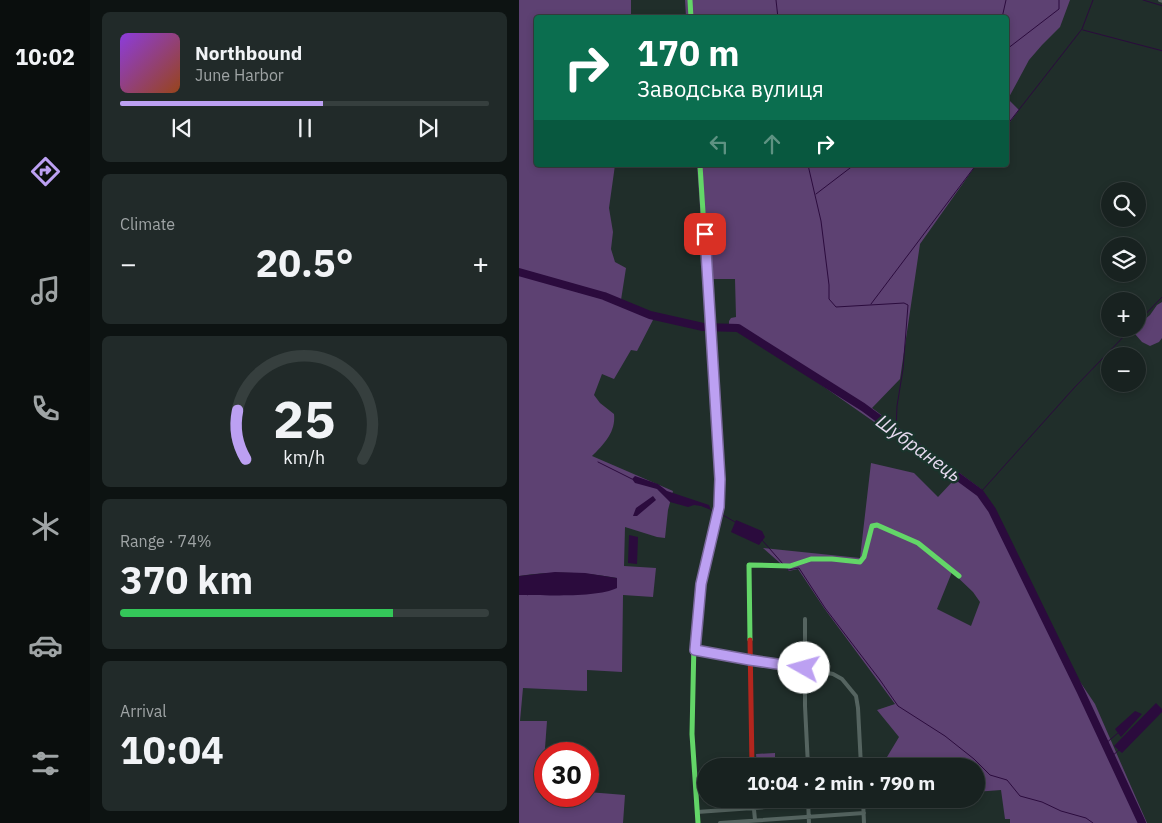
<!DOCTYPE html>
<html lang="en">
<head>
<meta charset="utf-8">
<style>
	body { margin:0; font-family:"IBM Plex Sans",sans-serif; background:#212a29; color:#f1f3f6; height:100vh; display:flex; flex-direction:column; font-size:19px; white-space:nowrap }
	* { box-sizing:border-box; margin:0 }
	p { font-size:16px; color:#9fa4a5 }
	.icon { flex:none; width:28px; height:28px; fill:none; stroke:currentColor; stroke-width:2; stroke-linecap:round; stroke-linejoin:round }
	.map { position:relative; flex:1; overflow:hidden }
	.side { display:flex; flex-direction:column; gap:12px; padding:12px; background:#0d1312; width:429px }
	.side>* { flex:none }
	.hud { position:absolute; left:15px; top:15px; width:475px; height:152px; border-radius:5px; box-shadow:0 2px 8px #0003,0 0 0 1px #363f3e; background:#0b6e4f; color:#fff; overflow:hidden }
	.fabs { position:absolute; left:582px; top:182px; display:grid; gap:10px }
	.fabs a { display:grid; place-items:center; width:45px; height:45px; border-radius:50%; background:#182220; box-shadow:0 2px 8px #0003,0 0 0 1px #363f3e; font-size:25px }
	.speed { position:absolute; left:15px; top:742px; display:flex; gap:10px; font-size:25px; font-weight:700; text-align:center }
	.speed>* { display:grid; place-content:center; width:65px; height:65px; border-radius:50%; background:#182220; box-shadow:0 2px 8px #0003,0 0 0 1px #363f3e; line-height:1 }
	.speed .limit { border:8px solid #d22; background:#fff; color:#111 }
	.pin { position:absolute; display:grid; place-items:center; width:42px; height:42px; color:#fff; margin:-21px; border-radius:10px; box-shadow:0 2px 8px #0006 }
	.me { position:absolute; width:55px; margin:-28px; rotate:277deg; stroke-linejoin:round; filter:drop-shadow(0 0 4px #0008) }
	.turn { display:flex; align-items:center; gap:18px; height:105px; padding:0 20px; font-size:22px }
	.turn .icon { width:65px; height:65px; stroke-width:2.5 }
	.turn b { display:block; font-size:35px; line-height:42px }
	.lanes { display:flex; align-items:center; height:48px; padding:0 20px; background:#0003; justify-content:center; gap:25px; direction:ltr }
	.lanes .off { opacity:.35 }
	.big { font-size:38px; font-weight:700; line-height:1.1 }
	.side .tile { flex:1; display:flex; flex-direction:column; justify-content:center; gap:8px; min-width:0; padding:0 18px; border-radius:8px; background:#212a29 }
	.side .dial { align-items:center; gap:0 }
	.dial svg { height:130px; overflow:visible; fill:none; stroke:#363f3e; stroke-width:7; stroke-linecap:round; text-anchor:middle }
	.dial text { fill:#f1f3f6; stroke:none }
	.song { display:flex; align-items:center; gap:15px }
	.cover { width:60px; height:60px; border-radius:8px; background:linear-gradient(135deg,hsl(270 70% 55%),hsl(20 70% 35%)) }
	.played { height:5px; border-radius:2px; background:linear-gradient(90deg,#bca0f2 55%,#363f3e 55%) }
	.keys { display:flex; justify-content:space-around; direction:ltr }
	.heat { display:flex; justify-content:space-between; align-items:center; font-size:28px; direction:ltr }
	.charge { height:8px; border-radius:4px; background:linear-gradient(90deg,#34c759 74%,#363f3e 0) }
	.trip { position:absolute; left:178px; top:758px; width:288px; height:50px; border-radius:25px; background:#182220; box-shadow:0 2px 8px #0003,0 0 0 1px #363f3e; font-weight:700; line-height:50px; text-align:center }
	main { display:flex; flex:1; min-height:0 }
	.menu { display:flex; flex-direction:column; width:90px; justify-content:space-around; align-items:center; background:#0a0e0d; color:#9fa4a5 }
	.menu .icon { width:35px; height:35px }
	.menu .on { color:#bca0f2 }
	.menu b { font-size:22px; color:#f1f3f6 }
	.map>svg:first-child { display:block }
	.green { fill:#5d4172; fill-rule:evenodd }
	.water { fill:#2b0b3d }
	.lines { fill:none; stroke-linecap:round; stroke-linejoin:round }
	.stream { stroke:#2b0b3d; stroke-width:1 }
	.river { stroke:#2b0b3d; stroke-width:8 }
	.street { stroke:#556460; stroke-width:4 }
	.fast { stroke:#63d668; stroke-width:5 }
	.jam { stroke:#b3261e; stroke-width:5 }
	.route-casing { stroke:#7a689d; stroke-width:12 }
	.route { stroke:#bca0f2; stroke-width:9 }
	.labels { text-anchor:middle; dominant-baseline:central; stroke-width:5; stroke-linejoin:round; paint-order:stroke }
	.water-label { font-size:19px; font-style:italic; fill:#e7dbf0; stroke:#1a342c }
</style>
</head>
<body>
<main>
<nav class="menu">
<b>10:02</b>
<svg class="icon on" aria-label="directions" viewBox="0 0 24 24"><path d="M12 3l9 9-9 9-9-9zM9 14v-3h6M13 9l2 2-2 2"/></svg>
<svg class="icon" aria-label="music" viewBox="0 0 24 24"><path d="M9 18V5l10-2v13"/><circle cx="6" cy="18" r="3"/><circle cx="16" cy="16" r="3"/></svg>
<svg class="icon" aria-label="phone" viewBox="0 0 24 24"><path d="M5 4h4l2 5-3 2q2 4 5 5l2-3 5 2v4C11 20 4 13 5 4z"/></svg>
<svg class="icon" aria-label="climate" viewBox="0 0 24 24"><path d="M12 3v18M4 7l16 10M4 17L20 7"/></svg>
<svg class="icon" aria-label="car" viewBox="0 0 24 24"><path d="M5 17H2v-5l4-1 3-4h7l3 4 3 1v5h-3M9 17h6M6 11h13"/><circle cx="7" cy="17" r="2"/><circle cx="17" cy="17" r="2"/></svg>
<svg class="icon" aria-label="filters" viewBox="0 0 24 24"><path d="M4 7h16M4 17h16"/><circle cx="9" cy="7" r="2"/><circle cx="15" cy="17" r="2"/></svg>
</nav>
<section class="side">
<div class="tile">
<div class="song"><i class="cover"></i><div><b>Northbound</b><p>June Harbor</p></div></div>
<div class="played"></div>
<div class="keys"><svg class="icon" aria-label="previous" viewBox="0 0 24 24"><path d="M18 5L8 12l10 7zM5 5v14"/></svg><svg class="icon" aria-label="pause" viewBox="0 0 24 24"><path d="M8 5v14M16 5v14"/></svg><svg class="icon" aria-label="next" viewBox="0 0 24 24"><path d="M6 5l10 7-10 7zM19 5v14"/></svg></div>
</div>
<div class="tile"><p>Climate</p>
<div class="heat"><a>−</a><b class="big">20.5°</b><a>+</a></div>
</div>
<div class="tile dial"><svg viewBox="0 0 100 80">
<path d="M14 69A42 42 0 1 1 86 69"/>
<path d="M14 69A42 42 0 0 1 9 39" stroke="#bca0f2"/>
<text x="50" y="56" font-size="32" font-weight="700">25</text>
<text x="50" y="72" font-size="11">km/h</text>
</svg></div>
<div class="tile"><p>Range · 74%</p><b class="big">370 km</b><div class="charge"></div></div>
<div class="tile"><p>Arrival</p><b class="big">10:04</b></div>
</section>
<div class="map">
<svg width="644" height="823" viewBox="0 0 644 823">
	<rect width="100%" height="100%" fill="#202e2a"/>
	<path class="green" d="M0 0H112V17L18 18V165H96L90 208 94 232 92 249 96 262 107 268 102 300 125 309 135 318 118 351 112 350 95 379 83 374 75 395 81 403 95 414C97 432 85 444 73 456L154 491 149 510 146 538 138 537 106 527 105 566 137 568 134 597 104 595 103 672 68 670V691L4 688 1 721H28L23 789H26V796H69V792L106 795 104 823H0V595H30L98 578C65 572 33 571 0 576Z
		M166 0H551L541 27 523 45 510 60 489 99 500 110 488 126V18L167 17Z
		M178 165H457L401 244 381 379 353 408 462 489 475 510 545 658 576 704 628 823H491V819H486L482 790 456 792V766H369L368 757 380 737 358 710 376 704 305 608 279 569 270 571 244 548 341 558 352 463 395 473 419 497 434 481 378 438 281 370 218 331 210 330V321L212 318 217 317 216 279H186ZM433 572 454 592 461 602 452 626 418 609Z
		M643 302V338L640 342 631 346 623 342 616 334V329H619V325L631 315 638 305Z
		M256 753V766H238L237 754Z"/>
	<path class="water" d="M116 476 139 484 148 491 190 505 192 510 182 506 175 505 169 507 151 502 138 489 116 483 113 479Z
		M134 496 137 500 118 516H114L117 508Z
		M217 520 243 531 246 537 240 545 212 532Z
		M110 535 119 537 118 564 109 563Z
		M36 572 66 573 98 578V588C79 598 23 595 0 595V576Z
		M637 703 643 709V712L603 753 595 746Z
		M616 711 623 714 602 737 596 729Z"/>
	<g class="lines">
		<path class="stream" d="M257 0 259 18
			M624 0 644 6
			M483 18 487 0
			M564 30 644 51
			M488 49 540 9V0
			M488 125 563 29 574 0
			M289 165 302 221 310 285V299L317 307 385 303 389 305 384 369 378 406 377 431
			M297 194 335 165
			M352 304 457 165
			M619 322 644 296
			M79 462 113 479
			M461 493 555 388 612 329
			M192 510 198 512
			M202 514 216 522
			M243 540 264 564
			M267 567 269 570 280 568 306 608 361 680 379 706 426 736 455 759 471 775 488 780 501 796 523 802 542 811 567 818 574 823
			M586 744 599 733
			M592 757 600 750"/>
		<path class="river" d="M0 272 85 296 131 315 184 327 219 328 344 407 461 493 473 510 562 692 623 823"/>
		<path class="street" d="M641 0 644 1
			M286 619V706L289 766
			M176 650 231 660 285 668 314 674 323 679 337 696 339 708 342 766
			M234 799 236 820
			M289 799 290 823
			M344 799 345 823
			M178 812 344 800
			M201 823 345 813"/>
		<path class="fast" d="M171 0 172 18
			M231 640 230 565 271 566 292 559H313L341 562 345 557 353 526 358 525 399 543 440 576
			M179 823 173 734 175 642 185 573 199 515 201 479 181 165"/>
		<path class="jam" d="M231 640 233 766"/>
	</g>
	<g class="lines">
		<g class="route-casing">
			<path id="route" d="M186 234 201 479 200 507 182 584 176 650 231 660 285 668"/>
		</g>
		<use href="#route" class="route"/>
	</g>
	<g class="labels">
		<g class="water-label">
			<text transform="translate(400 448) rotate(36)">Шубранець</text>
		</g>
	</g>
</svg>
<div class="fabs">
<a><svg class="icon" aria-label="search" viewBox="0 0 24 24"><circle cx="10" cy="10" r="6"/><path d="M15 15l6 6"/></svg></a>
<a><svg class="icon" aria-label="layers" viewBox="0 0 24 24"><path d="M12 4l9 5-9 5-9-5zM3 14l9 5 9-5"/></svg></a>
<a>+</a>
<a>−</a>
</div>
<div class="speed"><div class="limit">30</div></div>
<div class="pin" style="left:186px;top:234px;background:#d93025"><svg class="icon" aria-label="arrive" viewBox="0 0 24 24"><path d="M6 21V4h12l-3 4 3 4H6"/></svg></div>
<svg class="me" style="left:285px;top:668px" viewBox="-20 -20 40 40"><circle r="19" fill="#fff"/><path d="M0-13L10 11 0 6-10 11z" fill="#bca0f2"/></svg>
<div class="trip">10:04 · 2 min · 790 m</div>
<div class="hud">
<div class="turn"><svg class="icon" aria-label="right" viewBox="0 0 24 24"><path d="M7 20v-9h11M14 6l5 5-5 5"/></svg><div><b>170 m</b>Заводська вулиця</div></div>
<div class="lanes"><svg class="icon off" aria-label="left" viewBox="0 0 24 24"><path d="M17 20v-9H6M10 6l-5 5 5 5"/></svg><svg class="icon off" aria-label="ahead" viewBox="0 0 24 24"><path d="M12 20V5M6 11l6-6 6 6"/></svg><svg class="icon" aria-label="right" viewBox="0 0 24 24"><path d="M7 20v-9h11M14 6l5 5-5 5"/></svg></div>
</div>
</div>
</main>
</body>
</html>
